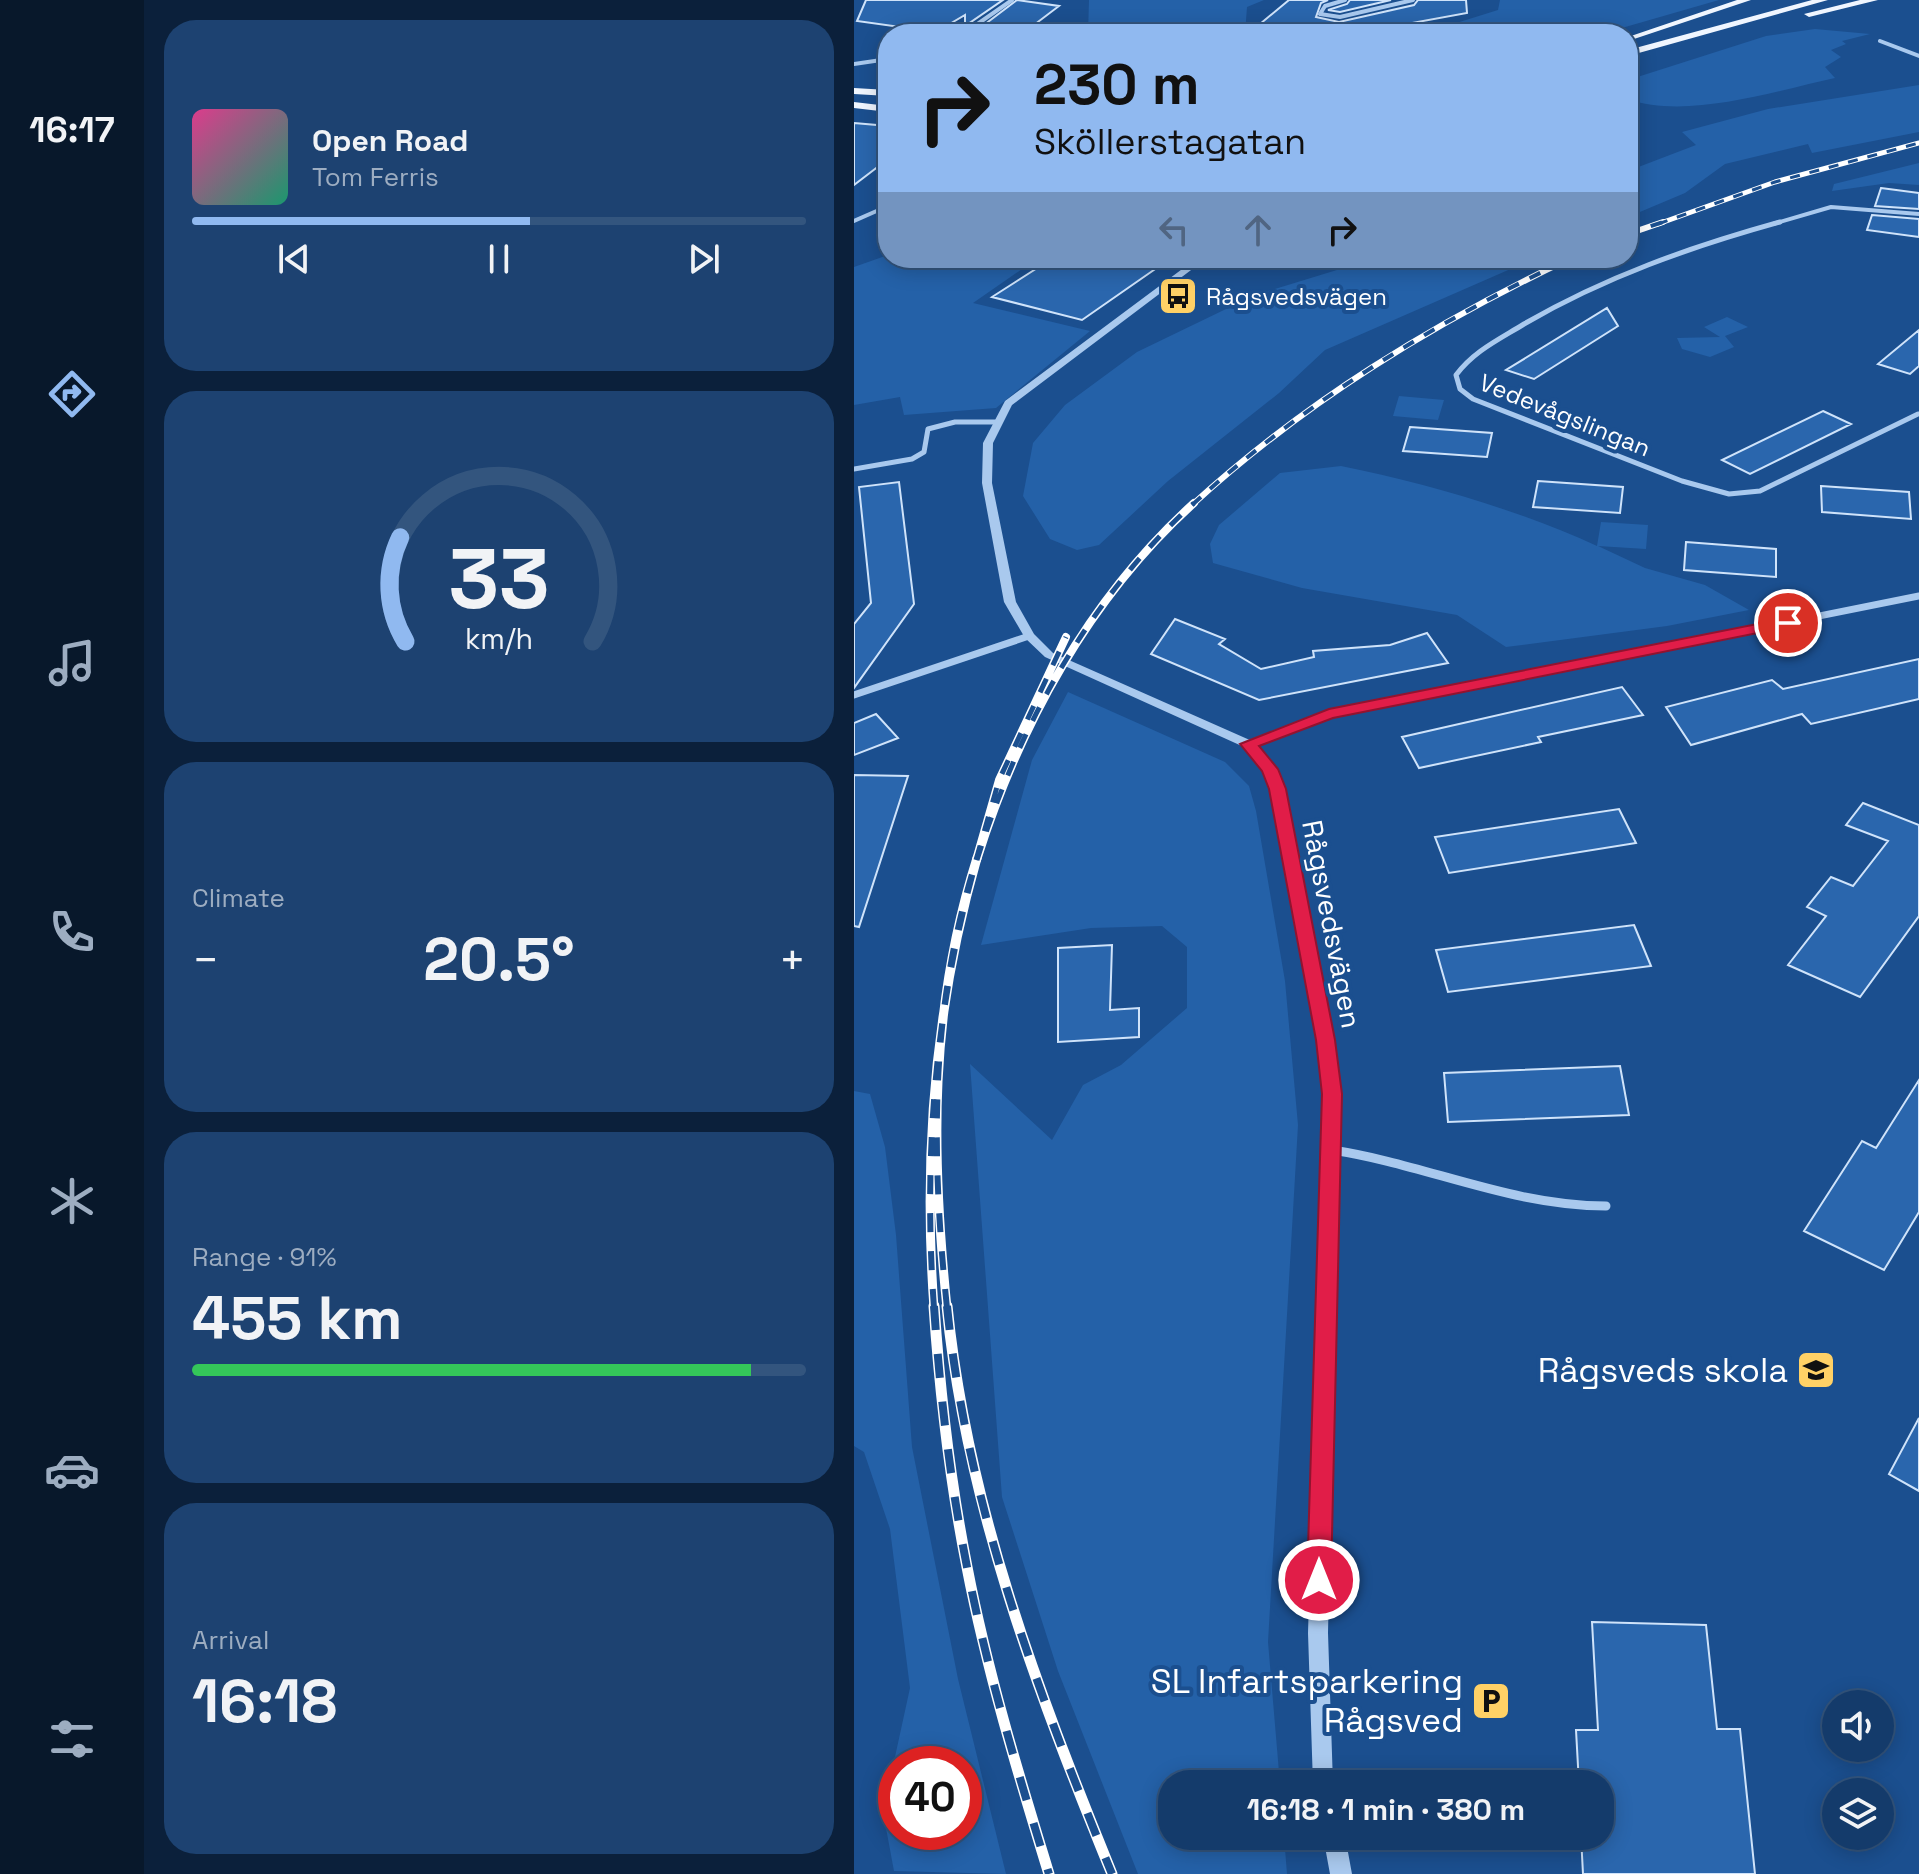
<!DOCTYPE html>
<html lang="en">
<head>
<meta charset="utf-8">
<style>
	body { margin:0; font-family:"Space Grotesk",sans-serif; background:#1d4271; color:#f1f3f6; height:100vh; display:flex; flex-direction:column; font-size:30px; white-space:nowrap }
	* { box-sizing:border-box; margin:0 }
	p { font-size:26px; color:#9dadc1 }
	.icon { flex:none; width:44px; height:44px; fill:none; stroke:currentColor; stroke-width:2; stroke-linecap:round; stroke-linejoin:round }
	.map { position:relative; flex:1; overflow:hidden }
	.sheet { display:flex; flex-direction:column; gap:20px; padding:20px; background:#0b203b; width:710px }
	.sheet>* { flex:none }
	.top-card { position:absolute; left:24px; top:24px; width:760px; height:244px; border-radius:32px; box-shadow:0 4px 20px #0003,0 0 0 2px #33557e; background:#90b9f0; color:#111; overflow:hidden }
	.buttons { position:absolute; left:968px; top:1690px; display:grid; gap:16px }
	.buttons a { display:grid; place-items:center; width:72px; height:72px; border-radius:50%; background:#143b6b; box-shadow:0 4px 20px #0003,0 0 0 2px #33557e; font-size:40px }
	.speed { position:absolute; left:24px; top:1746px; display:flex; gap:16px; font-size:40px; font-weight:700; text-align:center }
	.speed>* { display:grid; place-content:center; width:104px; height:104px; border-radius:50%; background:#143b6b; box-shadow:0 4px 20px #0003,0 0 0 2px #33557e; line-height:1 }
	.speed .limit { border:12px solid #d22; background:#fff; color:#111 }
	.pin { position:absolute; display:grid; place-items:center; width:68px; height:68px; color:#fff; margin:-34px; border:4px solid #fff; border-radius:50%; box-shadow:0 2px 8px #0007 }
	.me { position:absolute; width:88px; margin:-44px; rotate:0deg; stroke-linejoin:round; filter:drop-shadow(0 0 6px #0008) }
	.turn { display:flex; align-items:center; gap:28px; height:168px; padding:0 24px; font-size:36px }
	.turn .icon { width:104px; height:104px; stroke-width:2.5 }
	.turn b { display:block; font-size:56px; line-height:68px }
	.lanes { display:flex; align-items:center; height:76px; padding:0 24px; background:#0003; justify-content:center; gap:40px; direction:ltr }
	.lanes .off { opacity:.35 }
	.big { font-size:60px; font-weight:700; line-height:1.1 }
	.sheet .card { flex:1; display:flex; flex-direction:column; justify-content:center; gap:12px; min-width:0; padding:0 28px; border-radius:32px; background:#1d4271 }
	.sheet .dial { align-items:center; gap:0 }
	.dial svg { height:208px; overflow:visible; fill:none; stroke:#33557e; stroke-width:7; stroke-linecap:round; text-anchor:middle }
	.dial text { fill:#f1f3f6; stroke:none }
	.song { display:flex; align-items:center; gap:24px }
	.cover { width:96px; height:96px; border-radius:12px; background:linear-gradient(135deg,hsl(330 70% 55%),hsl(160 70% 35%)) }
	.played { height:8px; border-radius:4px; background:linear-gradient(90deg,#90b9f0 55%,#33557e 55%) }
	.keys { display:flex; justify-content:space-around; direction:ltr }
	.heat { display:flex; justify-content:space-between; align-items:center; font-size:44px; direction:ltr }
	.charge { height:12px; border-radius:6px; background:linear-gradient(90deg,#34c759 91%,#33557e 0) }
	.trip { position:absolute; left:304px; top:1770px; width:456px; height:80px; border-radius:32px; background:#143b6b; box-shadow:0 4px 20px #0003,0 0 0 2px #33557e; font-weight:700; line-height:80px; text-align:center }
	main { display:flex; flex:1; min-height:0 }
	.menu { display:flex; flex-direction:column; width:144px; justify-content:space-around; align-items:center; background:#08182b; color:#9dadc1 }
	.menu .icon { width:56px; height:56px }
	.menu .active { color:#90b9f0 }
	.menu b { font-size:36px; color:#f1f3f6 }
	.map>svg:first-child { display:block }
	.green { fill:#2461a8; fill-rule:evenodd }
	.building { fill:#2a66ad; stroke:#cfe3fa; stroke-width:2 }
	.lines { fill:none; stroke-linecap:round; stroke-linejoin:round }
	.minor-far3 { stroke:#a9c9ee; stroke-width:4 }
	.minor-far2 { stroke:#a9c9ee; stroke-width:5 }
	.minor-far1 { stroke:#a9c9ee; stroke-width:7 }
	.minor { stroke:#a9c9ee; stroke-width:9 }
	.tertiary { fill:#a9c9ee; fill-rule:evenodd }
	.primary { fill:#f0f6ff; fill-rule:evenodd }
	.rail-far4-casing { stroke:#fff; stroke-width:5 }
	.rail-far3-casing { stroke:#fff; stroke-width:6 }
	.rail-far2-casing { stroke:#fff; stroke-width:8 }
	.rail-far1-casing { stroke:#fff; stroke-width:9 }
	.rail-casing { stroke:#fff; stroke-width:11 }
	.rail-far4 { stroke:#1b4f8f; stroke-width:3; stroke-dasharray:10; stroke-linecap:butt }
	.rail-far3 { stroke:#1b4f8f; stroke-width:4; stroke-dasharray:12; stroke-linecap:butt }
	.rail-far2 { stroke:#1b4f8f; stroke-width:5; stroke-dasharray:15; stroke-linecap:butt }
	.rail-far1 { stroke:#1b4f8f; stroke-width:6; stroke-dasharray:19; stroke-linecap:butt }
	.rail { stroke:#1b4f8f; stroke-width:8; stroke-dasharray:24; stroke-linecap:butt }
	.route { fill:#e11d48; stroke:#92132f; stroke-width:2 }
	.labels { text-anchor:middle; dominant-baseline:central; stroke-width:8; stroke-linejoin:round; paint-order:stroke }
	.far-poi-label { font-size:24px; fill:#fff; stroke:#1b4f8f; text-anchor:start }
	.far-street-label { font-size:24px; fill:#fff; stroke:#1b4f8f }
	.street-label { font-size:28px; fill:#fff; stroke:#1b4f8f }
	.near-poi-label { font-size:34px; fill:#fff; stroke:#1b4f8f; text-anchor:end }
</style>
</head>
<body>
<main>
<nav class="menu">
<b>16:17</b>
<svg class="icon active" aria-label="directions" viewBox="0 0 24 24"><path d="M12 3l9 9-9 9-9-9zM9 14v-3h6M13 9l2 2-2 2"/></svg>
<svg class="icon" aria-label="music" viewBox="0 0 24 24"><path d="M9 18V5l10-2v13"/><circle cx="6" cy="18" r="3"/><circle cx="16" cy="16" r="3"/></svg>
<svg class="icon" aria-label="phone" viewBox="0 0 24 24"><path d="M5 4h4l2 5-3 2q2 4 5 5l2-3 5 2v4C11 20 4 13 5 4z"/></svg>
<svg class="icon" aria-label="climate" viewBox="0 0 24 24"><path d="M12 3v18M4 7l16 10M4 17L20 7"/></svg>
<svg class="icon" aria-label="car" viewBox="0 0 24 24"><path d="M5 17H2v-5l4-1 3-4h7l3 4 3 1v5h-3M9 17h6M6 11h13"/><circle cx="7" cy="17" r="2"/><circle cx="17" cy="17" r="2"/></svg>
<svg class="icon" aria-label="filters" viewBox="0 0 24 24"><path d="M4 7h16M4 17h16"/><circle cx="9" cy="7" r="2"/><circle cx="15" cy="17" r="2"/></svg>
</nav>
<section class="sheet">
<div class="card">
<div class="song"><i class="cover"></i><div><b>Open Road</b><p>Tom Ferris</p></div></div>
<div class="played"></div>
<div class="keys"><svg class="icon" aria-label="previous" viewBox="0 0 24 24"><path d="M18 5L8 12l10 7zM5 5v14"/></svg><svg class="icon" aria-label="pause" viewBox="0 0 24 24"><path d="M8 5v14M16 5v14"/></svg><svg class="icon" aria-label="next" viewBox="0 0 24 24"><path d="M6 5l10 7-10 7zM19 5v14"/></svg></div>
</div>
<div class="card dial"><svg viewBox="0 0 100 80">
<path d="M14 69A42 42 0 1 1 86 69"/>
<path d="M14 69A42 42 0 0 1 12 29" stroke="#90b9f0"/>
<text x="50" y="56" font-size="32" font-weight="700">33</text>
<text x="50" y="72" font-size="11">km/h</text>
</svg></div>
<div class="card"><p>Climate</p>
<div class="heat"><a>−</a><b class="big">20.5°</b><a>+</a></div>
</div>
<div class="card"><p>Range · 91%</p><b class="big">455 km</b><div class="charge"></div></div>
<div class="card"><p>Arrival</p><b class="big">16:18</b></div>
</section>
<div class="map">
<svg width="1065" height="1874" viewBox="0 0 1065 1874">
	<rect width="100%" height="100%" fill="#1b4f8f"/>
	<path class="green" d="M235 0H410L393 7 391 34H234Z
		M646 0H865L747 34H567L644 10Z
		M961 29 1016 34 988 41 992 44 977 50 987 57 971 67 981 78C921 91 832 120 774 99V80L912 36Z
		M1065 85V132L958 153 954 144 871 164 831 193 774 217V171L842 145 828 132 914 109Z
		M1065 163V185L1035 183 978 191 980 184Z
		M34 255V258H184L119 303 236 331 142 408 50 415 46 397 0 405V267Z
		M522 258H682L471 350 425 393 314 481 245 545 223 550 196 539 169 496 179 443 211 405 283 352 401 295Z
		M873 317 894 327 871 336 880 347 856 357 828 349 823 338 866 337 850 327Z
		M545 396 590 400 584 420 539 416Z
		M487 466C571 483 665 510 743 546L747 522 794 525 792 549 744 546 791 568 851 585 895 610 813 626 652 647 603 615 448 588 359 563 356 544 365 525 426 473Z
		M214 692 371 762 395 786 402 811 431 981 444 1125 414 1642 426 1784H318V1836H430L433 1874H284L204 1671 148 1497 116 1064 198 1140 229 1085 267 1065 333 1008V947L308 926 237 928 127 945 178 760Z
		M0 1091 16 1094 31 1147 42 1235 58 1447 104 1679 152 1874 40 1871 29 1812 56 1688 36 1529 10 1452 0 1446ZM42 1764H110V1832H42Z"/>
	<path class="building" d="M12 0H149L111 26V15L82 32 3 21Z
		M163 0 205 6 168 34H118Z
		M435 0H474L467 3 462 17 485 22 560 5 564 0H612L613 13 498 34 406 24Z
		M496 0H537L486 12 474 10 493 4Z
		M0 123 34 126V159L0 185Z
		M1027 188 1065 193V209L1021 206Z
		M1018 215 1065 219V237L1013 230Z
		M199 258H317L228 320 138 297Z
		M753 308 764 326 680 379 652 370Z
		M1065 330V366L1056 374 1024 364Z
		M969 411 997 424 896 474 868 460Z
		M556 427 638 433 633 457 549 451Z
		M684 481 769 487 766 513 679 507Z
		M45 482 60 604 0 688V624L17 603 5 487Z
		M967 486 1055 492 1057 519 968 512Z
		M832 542 922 549V577L830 570Z
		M321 619 371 639 365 644 407 669 460 657 459 651 536 645 573 633 594 663 405 700 297 654Z
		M1065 659V699L957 724 948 714 837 745 812 707 918 680 929 689Z
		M768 687 789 715 684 737 687 742 565 768 548 737Z
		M22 714 44 738 0 755V723Z
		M0 775 54 776 5 927 0 926Z
		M1009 803 1065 825V916L1006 997 934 965 972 916 953 907 977 877 999 886 1034 841 992 825Z
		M765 809 782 843 595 873 581 837Z
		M780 925 797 966 594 992 582 950Z
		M258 945 256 1010 285 1008V1037L204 1042V948Z
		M766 1066 775 1115 594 1122 590 1073Z
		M1065 1080V1212L1030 1270 950 1231 1008 1141 1022 1148Z
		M1065 1418V1491L1035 1474Z
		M738 1622 852 1625 863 1729H886L901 1874H729L727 1836H746V1784H725L722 1730H744Z"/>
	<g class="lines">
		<path class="minor-far3" d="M491 0 471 6 466 14 486 17 559 0
			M109 34 158 0
			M1026 41 1065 56
			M0 64 34 59
			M0 221 34 206
			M919 224 977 207 1065 214"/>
		<path class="minor-far2" d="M926 222C836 247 751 277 670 324 644 340 620 351 602 375L606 389 619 399 828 481 875 494 906 491 1064 414
			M0 469 58 459 70 452 74 429 101 422H141"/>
		<path class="minor-far1" d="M0 695 175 636
			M394 744 475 714 1065 596"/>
		<path class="minor" d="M478 1150C571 1164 657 1206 752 1206"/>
		<path class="tertiary" d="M343 258H353L158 405 139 443 138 483 162 602 180 634 199 653 398 741 420 766 430 789 478 1040 486 1094 474 1633 479 1784H459L454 1633 470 1094 464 1040 418 789 410 770 390 747 191 657 171 638 150 602 128 483 129 443 151 401Z
			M469 1836H491L498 1874H476Z"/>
		<path class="primary" d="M883 0H897L774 41V37Z
			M958 0H974L774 56V50Z
			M1006 0H1024L955 17 950 14Z
			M0 88 34 90V96L0 94Z
			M0 102 34 106V112L0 108Z"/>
		<g class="rail-far4-casing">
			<path id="rail-far4" d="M804 224 921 182 1065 143"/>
		</g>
		<g class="rail-far3-casing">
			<path id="rail-far3" d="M774 234 809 222
				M338 505C452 401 578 324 717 258"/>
		</g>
		<g class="rail-far2-casing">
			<path id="rail-far2" d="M122 860 145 780 212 637
				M123 860C165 726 235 598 340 503"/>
		</g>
		<g class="rail-far1-casing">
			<path id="rail-far1" d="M80 1308C69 1157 81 1004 123 858
				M93 1308C77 1152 75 1009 123 858"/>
		</g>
		<g class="rail-casing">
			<path id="rail" d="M80 1306C86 1394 96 1481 113 1567 133 1671 164 1773 195 1874
				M93 1306C113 1506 183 1690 258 1874"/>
		</g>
		<use href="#rail-far4" class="rail-far4"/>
		<use href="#rail-far3" class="rail-far3"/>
		<use href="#rail-far2" class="rail-far2"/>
		<use href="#rail-far1" class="rail-far1"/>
		<use href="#rail" class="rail"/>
	</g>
	<path class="route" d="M934 618 939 619V626L479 718 405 746 424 769 432 789 481 1040 488 1094 477 1580 474 1588 465 1591 456 1588 453 1580 468 1094 462 1040 415 789 408 771 386 744 475 709Z"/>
	<defs>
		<g id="bus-square" transform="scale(2)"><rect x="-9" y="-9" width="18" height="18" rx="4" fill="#ffd166" stroke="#1b4f8f"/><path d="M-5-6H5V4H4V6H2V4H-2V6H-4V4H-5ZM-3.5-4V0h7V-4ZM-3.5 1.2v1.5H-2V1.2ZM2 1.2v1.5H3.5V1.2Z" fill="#111"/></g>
		<g id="school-square" transform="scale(2)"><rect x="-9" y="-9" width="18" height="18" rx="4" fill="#ffd166" stroke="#1b4f8f"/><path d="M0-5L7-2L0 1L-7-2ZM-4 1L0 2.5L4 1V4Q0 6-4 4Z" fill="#111"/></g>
		<g id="parking-square" transform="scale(2)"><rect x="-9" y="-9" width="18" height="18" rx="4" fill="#ffd166" stroke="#1b4f8f"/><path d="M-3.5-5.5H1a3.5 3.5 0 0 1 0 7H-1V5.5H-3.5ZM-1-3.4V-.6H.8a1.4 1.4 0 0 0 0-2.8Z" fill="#111"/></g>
	</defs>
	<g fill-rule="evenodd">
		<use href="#bus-square" x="324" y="296"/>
		<use href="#school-square" x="962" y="1370"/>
		<use href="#parking-square" x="637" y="1701"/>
	</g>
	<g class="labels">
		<g class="far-poi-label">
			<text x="352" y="296">Rågsvedsvägen</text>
		</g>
		<g class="far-street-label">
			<text transform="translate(711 415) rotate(22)">Vedevågslingan</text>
		</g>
		<g class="street-label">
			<text transform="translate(478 924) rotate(79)">Rågsvedsvägen</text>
		</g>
		<g class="near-poi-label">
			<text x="934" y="1370">Rågsveds skola</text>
			<text x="609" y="1681">SL Infartsparkering<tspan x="609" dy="39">Rågsved</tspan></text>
		</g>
	</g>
</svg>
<div class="buttons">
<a><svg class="icon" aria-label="sound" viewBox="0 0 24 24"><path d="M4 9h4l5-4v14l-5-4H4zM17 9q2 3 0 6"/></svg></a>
<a><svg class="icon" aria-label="layers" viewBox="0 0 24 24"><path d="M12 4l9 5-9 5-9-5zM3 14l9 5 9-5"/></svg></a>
</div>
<div class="speed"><div class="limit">40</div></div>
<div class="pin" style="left:934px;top:623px;background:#d93025"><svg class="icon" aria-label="arrive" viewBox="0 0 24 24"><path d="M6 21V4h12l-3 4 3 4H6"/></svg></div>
<svg class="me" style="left:465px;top:1580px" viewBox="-20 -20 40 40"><circle r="17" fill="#e11d48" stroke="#fff" stroke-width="3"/><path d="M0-11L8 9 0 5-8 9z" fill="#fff"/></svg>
<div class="trip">16:18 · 1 min · 380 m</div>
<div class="top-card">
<div class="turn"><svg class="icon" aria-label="right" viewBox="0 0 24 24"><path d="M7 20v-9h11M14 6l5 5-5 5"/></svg><div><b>230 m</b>Sköllerstagatan</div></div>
<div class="lanes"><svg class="icon off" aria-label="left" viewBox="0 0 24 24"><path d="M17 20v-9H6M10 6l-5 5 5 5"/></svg><svg class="icon off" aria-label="ahead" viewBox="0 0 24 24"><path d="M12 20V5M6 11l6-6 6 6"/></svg><svg class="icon" aria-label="right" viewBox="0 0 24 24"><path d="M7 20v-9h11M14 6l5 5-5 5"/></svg></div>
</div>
</div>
</main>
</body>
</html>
